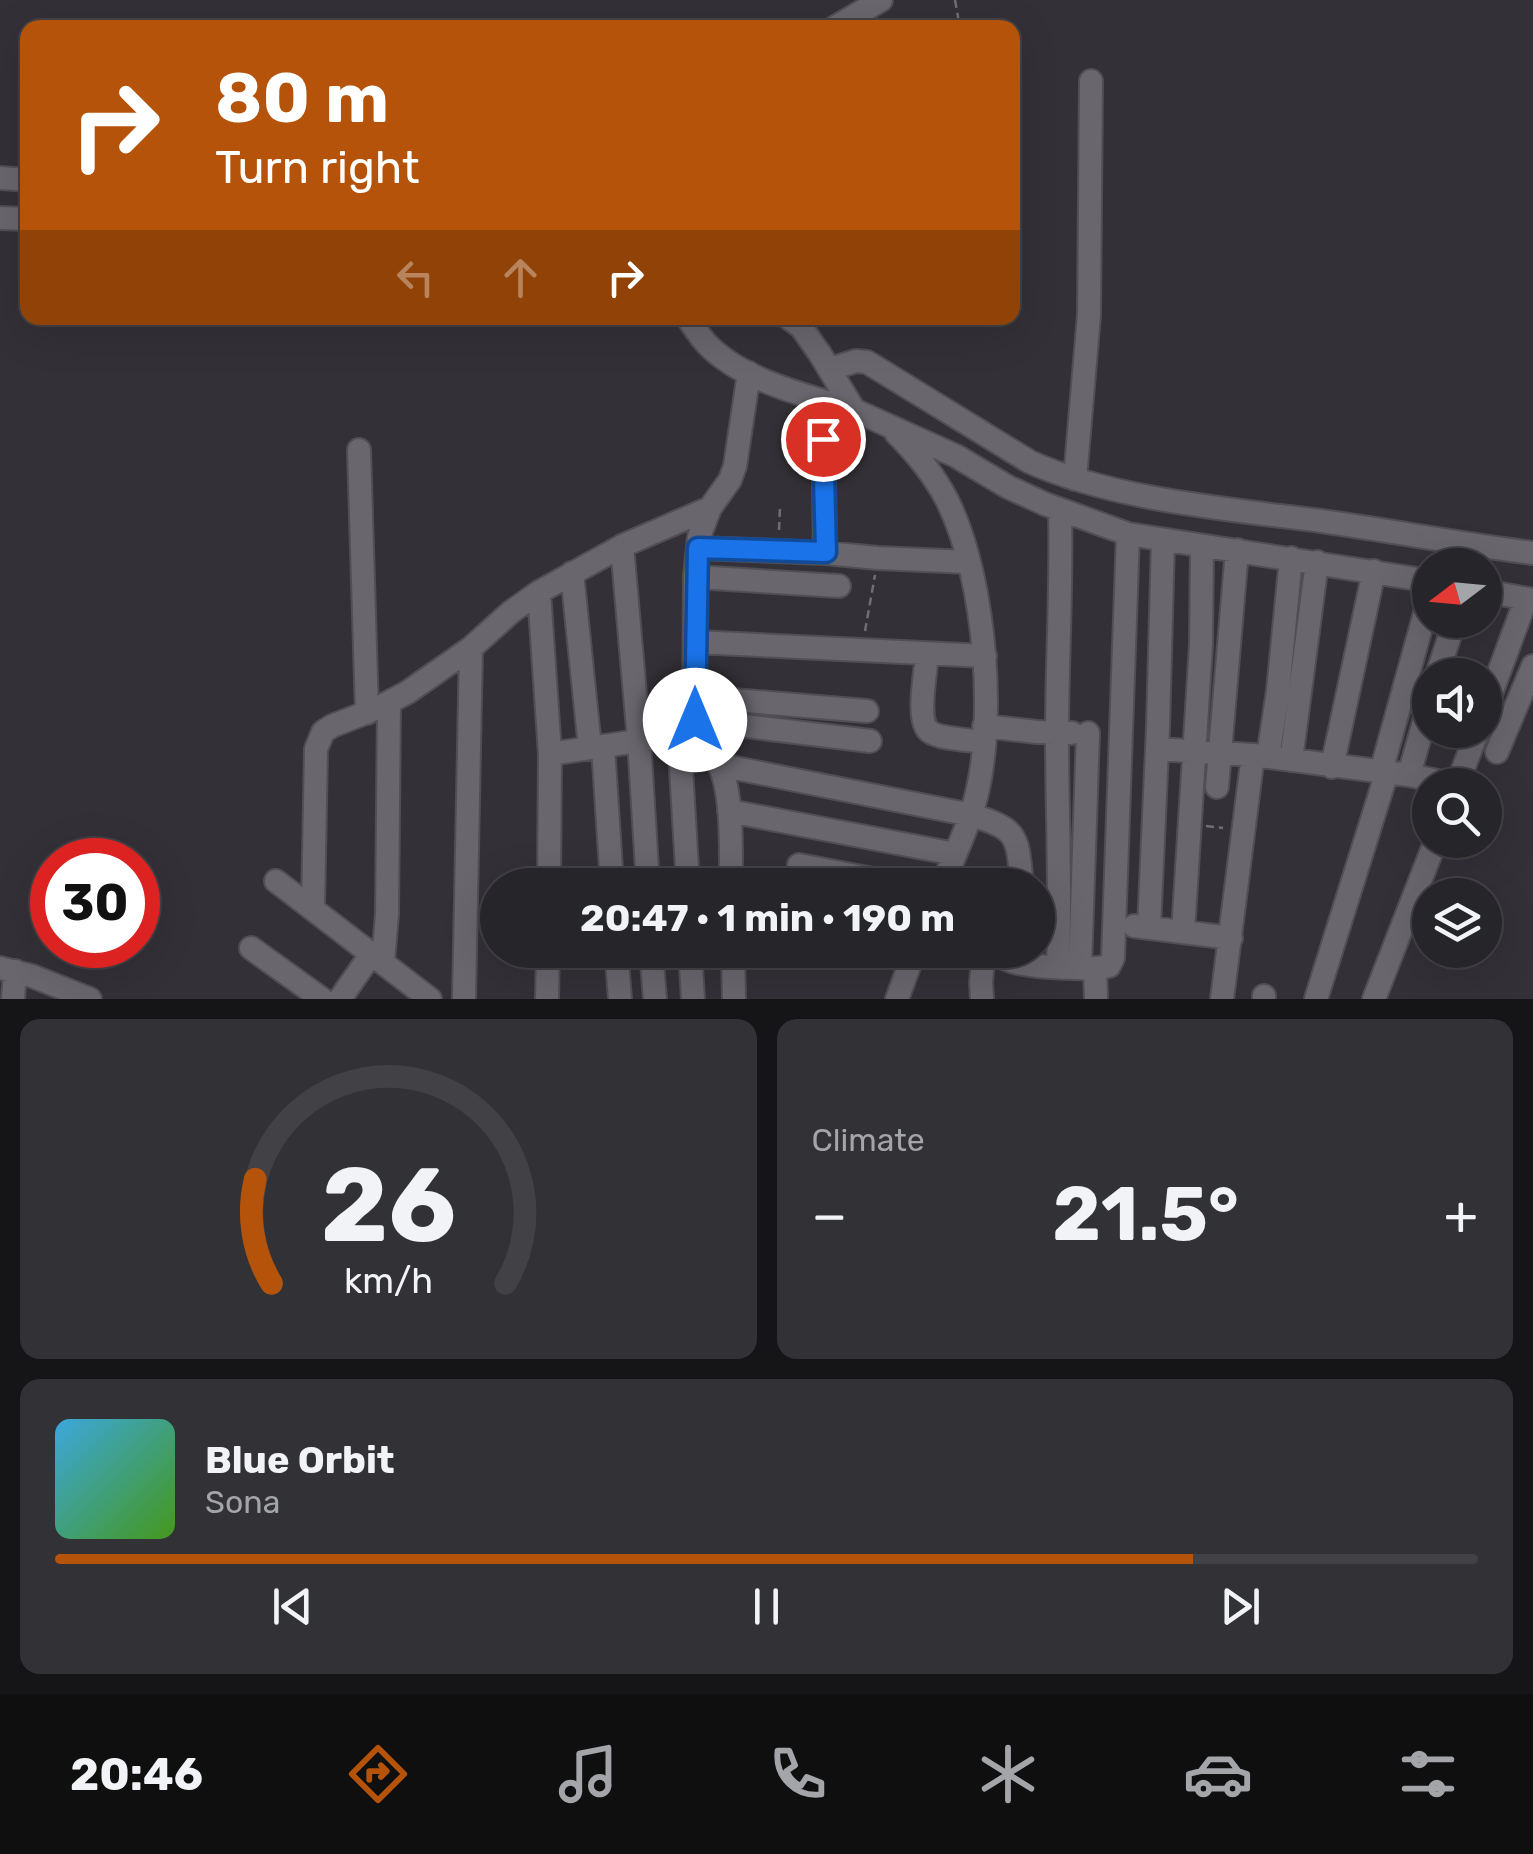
<!DOCTYPE html>
<html lang="en">
<head>
<meta charset="utf-8">
<style>
	body { margin:0; font-family:Rubik,sans-serif; background:#323135; color:#f1f3f6; height:100vh; display:flex; flex-direction:column; font-size:38px; white-space:nowrap }
	* { box-sizing:border-box; margin:0 }
	p { font-size:32px; color:#a4a5a8 }
	.icon { flex:none; width:55px; height:55px; fill:none; stroke:currentColor; stroke-width:2; stroke-linecap:round; stroke-linejoin:round }
	.map { position:relative; height:999px; overflow:hidden }
	.details { display:flex; flex-direction:column; gap:20px; padding:20px; background:#151417; flex:1 }
	.details>* { flex:none }
	.top-card { position:absolute; left:20px; top:20px; width:1000px; height:305px; border-radius:20px; box-shadow:0 10px 40px #0002,0 0 0 2px #424246; background:#b45309; color:#fff; overflow:hidden }
	.needle { width:65px; rotate:254deg }
	.fabs { position:absolute; left:1412px; top:548px; display:grid; gap:20px }
	.fabs a { display:grid; place-items:center; width:90px; height:90px; border-radius:50%; background:#262529; box-shadow:0 10px 40px #0002,0 0 0 2px #424246; font-size:50px }
	.speed { position:absolute; left:30px; top:838px; display:flex; gap:20px; font-size:50px; font-weight:700; text-align:center }
	.speed>* { display:grid; place-content:center; width:130px; height:130px; border-radius:50%; background:#262529; box-shadow:0 10px 40px #0002,0 0 0 2px #424246; line-height:1 }
	.speed .limit { border:15px solid #d22; background:#fff; color:#111 }
	.pin { position:absolute; display:grid; place-items:center; width:85px; height:85px; color:#fff; margin:-42px; border:5px solid #fff; border-radius:50%; box-shadow:0 2px 10px #0007 }
	.me { position:absolute; width:110px; margin:-55px; rotate:0deg; stroke-linejoin:round; filter:drop-shadow(0 0 8px #0008) }
	.turn { display:flex; align-items:center; gap:35px; height:210px; padding:0 30px; font-size:45px }
	.turn .icon { width:130px; height:130px; stroke-width:2.5 }
	.turn b { display:block; font-size:70px; line-height:85px }
	.lanes { display:flex; align-items:center; height:95px; padding:0 30px; background:#0003; justify-content:center; gap:50px; direction:ltr }
	.lanes .off { opacity:.35 }
	.big { font-size:75px; font-weight:700; line-height:1.1 }
	.details .tile { flex:1; display:flex; flex-direction:column; justify-content:center; gap:15px; min-width:0; padding:0 35px; border-radius:20px; background:#323135 }
	.details .dial { align-items:center; gap:0 }
	.dial svg { height:260px; overflow:visible; fill:none; stroke:#424246; stroke-width:7; stroke-linecap:round; text-anchor:middle }
	.dial text { fill:#f1f3f6; stroke:none }
	.song { display:flex; align-items:center; gap:30px }
	.cover { width:120px; height:120px; border-radius:15px; background:linear-gradient(135deg,hsl(200 70% 55%),hsl(100 70% 35%)) }
	.played { height:10px; border-radius:5px; background:linear-gradient(90deg,#b45309 80%,#424246 80%) }
	.keys { display:flex; justify-content:space-around; direction:ltr }
	.heat { display:flex; justify-content:space-between; align-items:center; font-size:55px; direction:ltr }
	.details .tiles { flex:1; display:grid; gap:20px; grid-template-columns:1fr 1fr }
	.tile:last-child { grid-column:span 2 }
	.trip { position:absolute; left:480px; top:868px; width:575px; height:100px; border-radius:50px; background:#262529; box-shadow:0 10px 40px #0002,0 0 0 2px #424246; font-weight:700; line-height:100px; text-align:center }
	.tab-bar { display:flex; height:160px; justify-content:space-around; align-items:center; background:#0f0f10; color:#a4a5a8 }
	.tab-bar .icon { width:70px; height:70px }
	.tab-bar .selected { color:#b45309 }
	.tab-bar b { font-size:45px; color:#f1f3f6 }
	.map>svg:first-child { display:block }
	.lines { fill:none; stroke-linecap:round; stroke-linejoin:round }
	.minor-casing { stroke:#504f54; stroke-width:26 }
	.path { stroke:#706e74; stroke-width:2.5; stroke-dasharray:8 5; stroke-linecap:butt }
	.minor { stroke:#69666e; stroke-width:22 }
	.route-casing { stroke:#114b97; stroke-width:25 }
	.route { stroke:#1a73e8; stroke-width:18 }
</style>
</head>
<body>
<div class="map">
<svg width="1533" height="999" viewBox="0 0 1533 999">
	<rect width="100%" height="100%" fill="#333137"/>
	<g class="lines">
		<g class="minor-casing">
			<path id="minor" d="M834 28 881 0
				M0 178 28 180
				M0 218 28 219
				M688 318C693 326 699 335 706 343 740 380 807 396 854 410
				M789 318 801 327 820 354 854 410 956 456 1008 487 1045 504 1128 534 1430 581
				M830 369 856 361 867 362 1030 462C1115 500 1228 509 1321 521 1392 531 1462 544 1533 553
				M823 401 825 553
				M896 433C916 453 934 475 947 500 986 577 999 733 971 814 963 838 952 862 942 885
				M359 450 367 713
				M1075 479 1089 315 1091 81
				M622 546 639 740 648 885
				M698 548 825 553 878 558 968 562
				M572 573 590 748
				M695 577 839 586
				M1485 591 1533 600
				M539 592 550 754 549 885
				M695 642 985 656
				M927 654C926 670 916 721 929 731 938 739 970 740 983 742
				M1437 675 1455 620
				M696 697 867 711
				M1485 710 1526 599
				M695 720 870 741
				M984 726 1037 732 1072 733
				M679 735 688 885
				M694 737 695 577 699 537 710 508 730 480 735 466 749 373
				M603 746 612 885
				M1157 749 1253 755 1409 775 1457 785 1478 730
				M1497 752 1533 666
				M550 754 679 735C682 735 693 737 695 738 738 756 730 846 731 885
				M1268 757 1278 691 1291 558
				M1291 760 1317 562
				M720 765 971 815C1020 829 1017 837 1022 885
				M1332 767 1374 571
				M1381 772 1430 595
				M1409 775 1430 701
				M1217 787 1237 550
				M729 811 955 854
				M799 865 904 885
				M276 881 430 999
				M313 909 316 749 323 732 332 726 378 708 408 692 471 648 511 612 539 592 622 546 710 508
				M1134 926 1231 938
				M1149 928 1158 727 1163 540
				M1183 932 1201 645 1202 546
				M251 948 322 999
				M616 950 620 999
				M651 950 655 999
				M690 950 693 999
				M733 950 734 999
				M800 950V951
				M986 950C996 954 1006 960 1017 963 1036 967 1091 971 1109 966L1113 958 1128 534
				M383 962 387 914 389 703
				M1058 966C1061 889 1057 812 1057 735 1057 660 1062 585 1060 511
				M1080 967 1088 733
				M0 968 32 976 90 999
				M1095 968 1096 999
				M13 999 15 971
				M340 999 372 953
				M464 999 471 648
				M547 999 548 950
				M897 999 915 950
				M982 999 981 982 984 950
				M1222 999 1253 755
				M1264 999V996
				M1316 999 1387 772
				M1374 999 1436 840"/>
		</g>
		<path class="path" d="M955 0 960 28
			M779 530 780 507
			M865 631 875 575
			M1206 826 1223 828"/>
		<use href="#minor" class="minor"/>
	</g>
	<g class="lines">
		<g class="route-casing">
			<path id="route" d="M695 720 698 548 826 552 823 439"/>
		</g>
		<use href="#route" class="route"/>
	</g>
</svg>
<div class="fabs">
<a><svg class="needle" viewBox="-14 -14 28 28"><path d="M0-13l5 13h-10z" fill="#e53935"/><path d="M0 13l5-13h-10z" fill="#a4a5a8"/></svg></a>
<a><svg class="icon" aria-label="sound" viewBox="0 0 24 24"><path d="M4 9h4l5-4v14l-5-4H4zM17 9q2 3 0 6"/></svg></a>
<a><svg class="icon" aria-label="search" viewBox="0 0 24 24"><circle cx="10" cy="10" r="6"/><path d="M15 15l6 6"/></svg></a>
<a><svg class="icon" aria-label="layers" viewBox="0 0 24 24"><path d="M12 4l9 5-9 5-9-5zM3 14l9 5 9-5"/></svg></a>
</div>
<div class="speed"><div class="limit">30</div></div>
<div class="pin" style="left:823px;top:439px;background:#d93025"><svg class="icon" aria-label="arrive" viewBox="0 0 24 24"><path d="M6 21V4h12l-3 4 3 4H6"/></svg></div>
<svg class="me" style="left:695px;top:720px" viewBox="-20 -20 40 40"><circle r="19" fill="#fff"/><path d="M0-13L10 11 0 6-10 11z" fill="#1a73e8"/></svg>
<div class="trip">20:47 · 1 min · 190 m</div>
<div class="top-card">
<div class="turn"><svg class="icon" aria-label="right" viewBox="0 0 24 24"><path d="M7 20v-9h11M14 6l5 5-5 5"/></svg><div><b>80 m</b>Turn right</div></div>
<div class="lanes"><svg class="icon off" aria-label="left" viewBox="0 0 24 24"><path d="M17 20v-9H6M10 6l-5 5 5 5"/></svg><svg class="icon off" aria-label="ahead" viewBox="0 0 24 24"><path d="M12 20V5M6 11l6-6 6 6"/></svg><svg class="icon" aria-label="right" viewBox="0 0 24 24"><path d="M7 20v-9h11M14 6l5 5-5 5"/></svg></div>
</div>
</div>
<section class="details">
<div class="tiles">
<div class="tile dial"><svg viewBox="0 0 100 80">
<path d="M14 69A42 42 0 1 1 86 69"/>
<path d="M14 69A42 42 0 0 1 9 37" stroke="#b45309"/>
<text x="50" y="56" font-size="32" font-weight="700">26</text>
<text x="50" y="72" font-size="11">km/h</text>
</svg></div>
<div class="tile"><p>Climate</p>
<div class="heat"><a>−</a><b class="big">21.5°</b><a>+</a></div>
</div>
<div class="tile">
<div class="song"><i class="cover"></i><div><b>Blue Orbit</b><p>Sona</p></div></div>
<div class="played"></div>
<div class="keys"><svg class="icon" aria-label="previous" viewBox="0 0 24 24"><path d="M18 5L8 12l10 7zM5 5v14"/></svg><svg class="icon" aria-label="pause" viewBox="0 0 24 24"><path d="M8 5v14M16 5v14"/></svg><svg class="icon" aria-label="next" viewBox="0 0 24 24"><path d="M6 5l10 7-10 7zM19 5v14"/></svg></div>
</div>
</div>
</section>
<nav class="tab-bar">
<b>20:46</b>
<svg class="icon selected" aria-label="directions" viewBox="0 0 24 24"><path d="M12 3l9 9-9 9-9-9zM9 14v-3h6M13 9l2 2-2 2"/></svg>
<svg class="icon" aria-label="music" viewBox="0 0 24 24"><path d="M9 18V5l10-2v13"/><circle cx="6" cy="18" r="3"/><circle cx="16" cy="16" r="3"/></svg>
<svg class="icon" aria-label="phone" viewBox="0 0 24 24"><path d="M5 4h4l2 5-3 2q2 4 5 5l2-3 5 2v4C11 20 4 13 5 4z"/></svg>
<svg class="icon" aria-label="climate" viewBox="0 0 24 24"><path d="M12 3v18M4 7l16 10M4 17L20 7"/></svg>
<svg class="icon" aria-label="car" viewBox="0 0 24 24"><path d="M5 17H2v-5l4-1 3-4h7l3 4 3 1v5h-3M9 17h6M6 11h13"/><circle cx="7" cy="17" r="2"/><circle cx="17" cy="17" r="2"/></svg>
<svg class="icon" aria-label="filters" viewBox="0 0 24 24"><path d="M4 7h16M4 17h16"/><circle cx="9" cy="7" r="2"/><circle cx="15" cy="17" r="2"/></svg>
</nav>
</body>
</html>
